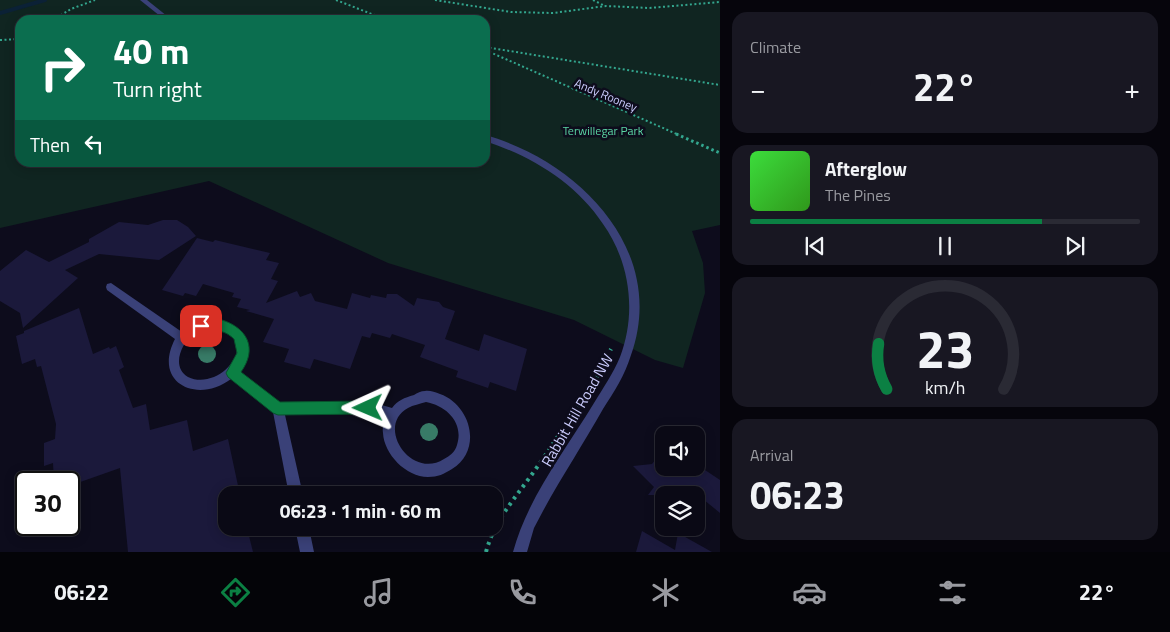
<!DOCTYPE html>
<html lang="en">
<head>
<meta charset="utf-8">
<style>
	body { margin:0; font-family:"Titillium Web",sans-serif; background:#181722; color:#f1f3f6; height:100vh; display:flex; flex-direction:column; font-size:19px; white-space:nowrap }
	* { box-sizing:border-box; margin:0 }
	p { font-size:16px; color:#999aa0 }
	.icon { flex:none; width:28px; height:28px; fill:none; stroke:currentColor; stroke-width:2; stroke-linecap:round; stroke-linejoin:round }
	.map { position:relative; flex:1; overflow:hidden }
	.details { display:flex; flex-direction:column; gap:12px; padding:12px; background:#06050c; width:450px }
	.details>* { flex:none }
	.banner { position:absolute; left:15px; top:15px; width:475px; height:152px; border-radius:15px; box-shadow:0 2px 12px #0003,0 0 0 1px #2a2a34; background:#0b6e4f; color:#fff; overflow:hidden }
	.controls { position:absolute; left:655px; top:426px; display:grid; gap:10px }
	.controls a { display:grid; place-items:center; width:50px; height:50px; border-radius:10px; background:#0a0915; box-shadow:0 2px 12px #0003,0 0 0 1px #2a2a34; font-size:25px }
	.speed { position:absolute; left:15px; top:471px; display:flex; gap:10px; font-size:25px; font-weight:700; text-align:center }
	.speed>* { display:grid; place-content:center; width:65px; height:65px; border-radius:50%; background:#0a0915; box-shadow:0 2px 12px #0003,0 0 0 1px #2a2a34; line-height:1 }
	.speed .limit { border:2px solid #111; border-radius:8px; background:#fff; color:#111 }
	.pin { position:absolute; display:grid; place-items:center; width:42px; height:42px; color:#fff; margin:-21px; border-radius:10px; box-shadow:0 2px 8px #0006 }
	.me { position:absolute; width:55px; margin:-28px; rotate:269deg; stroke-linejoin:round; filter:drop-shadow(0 0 4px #0008) }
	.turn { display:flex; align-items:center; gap:18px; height:105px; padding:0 15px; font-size:22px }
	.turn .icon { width:65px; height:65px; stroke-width:2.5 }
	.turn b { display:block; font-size:35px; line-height:42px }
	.then { display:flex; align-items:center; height:48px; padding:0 15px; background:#0003; gap:10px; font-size:19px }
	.big { font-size:38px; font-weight:700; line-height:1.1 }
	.details .card { flex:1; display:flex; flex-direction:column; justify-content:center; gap:8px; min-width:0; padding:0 18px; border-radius:15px; background:#181722 }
	.details .dial { align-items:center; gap:0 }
	.dial svg { height:130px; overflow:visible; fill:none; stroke:#2a2a34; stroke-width:7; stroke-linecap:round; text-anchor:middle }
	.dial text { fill:#f1f3f6; stroke:none }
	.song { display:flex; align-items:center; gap:15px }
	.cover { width:60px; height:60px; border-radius:8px; background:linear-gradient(135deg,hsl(120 70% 55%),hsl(110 70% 35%)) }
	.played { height:5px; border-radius:2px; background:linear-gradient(90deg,#0b8043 75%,#2a2a34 75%) }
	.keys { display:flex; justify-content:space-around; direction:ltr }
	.heat { display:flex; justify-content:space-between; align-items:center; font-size:28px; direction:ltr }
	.trip { position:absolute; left:218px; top:486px; width:285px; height:50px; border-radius:15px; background:#0a0915; box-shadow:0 2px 12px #0003,0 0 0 1px #2a2a34; font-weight:700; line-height:50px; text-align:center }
	.menu { display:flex; height:80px; justify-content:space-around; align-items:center; background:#040408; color:#999aa0 }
	.menu .icon { width:35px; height:35px }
	.menu .selected { color:#0b8043 }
	.menu b { font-size:22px; color:#f1f3f6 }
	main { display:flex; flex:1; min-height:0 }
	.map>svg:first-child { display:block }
	.green { fill:#102521; fill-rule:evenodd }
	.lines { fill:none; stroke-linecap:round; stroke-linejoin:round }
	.stream { stroke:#0b2136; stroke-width:4 }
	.building { fill:#1b193b }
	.path-far2 { stroke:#33a68e; stroke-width:2; stroke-dasharray:2 2.5; stroke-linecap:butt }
	.path-far1 { stroke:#33a68e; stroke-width:3; stroke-dasharray:2.5 3; stroke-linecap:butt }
	.path { stroke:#33a68e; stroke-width:4; stroke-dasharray:3 4.5; stroke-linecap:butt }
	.street { fill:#3a4178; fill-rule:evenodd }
	.tree { fill:#387b67 }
	.route { fill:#0b8043; stroke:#07532c }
	.labels { text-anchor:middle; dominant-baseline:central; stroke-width:5; stroke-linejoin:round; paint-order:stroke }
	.far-street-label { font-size:12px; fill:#cacbfc; stroke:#0d0c1c }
	.far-park-label { font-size:12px; fill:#5bd6a5; stroke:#0d0c1c }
	.street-label { font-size:15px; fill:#cacbfc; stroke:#0d0c1c }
</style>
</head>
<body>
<main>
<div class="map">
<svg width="720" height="552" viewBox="0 0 720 552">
	<rect width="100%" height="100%" fill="#0d0c1c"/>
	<path class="green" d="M0 0H720V225L692 231 703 263 705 293 683 368 655 360 574 320 388 263 209 181 0 228ZM20 20H485V162H20Z"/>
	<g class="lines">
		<path class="stream" d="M0 13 45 0"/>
	</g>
	<path class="building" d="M163 220H177L188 227 196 236 159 260 99 254 65 270 78 278 23 328 20 313 0 301V271L26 250 49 262 89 242V239L119 222 148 225Z
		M197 238 213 242 215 240 270 253 266 260 279 263 271 279 278 281 266 303 297 291 300 297 311 293 315 301 347 309 352 293 370 298 371 295 386 298 387 294H397L414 306 417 298 439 302 443 307 455 311 445 339 479 351 484 334 527 349 516 391 490 382 488 388 456 377 458 371 420 357 425 345 392 334 390 338 372 333 370 338 362 336 350 369 314 359 310 369 284 362 289 349 263 342 274 319 246 311 250 310 237 307 241 299 232 297 234 293 203 284 196 296 185 293 183 296 162 290Z
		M79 308 93 354 109 347 110 349 116 346 124 367 119 370 133 408 146 404 150 430 187 420 193 451 228 439 240 495H226V528H247L253 552H128L120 468 69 486V482H54L53 463 44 466V443L55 439 56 424 41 366 37 367 35 359 22 364 16 336 24 333V331Z
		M664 449V468H702L720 480V513L698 495H648L654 487 633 466 652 464Z
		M642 531 675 550 678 533 712 552H636Z"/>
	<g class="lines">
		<path class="path-far2" d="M336 0 387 20
			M435 0 511 12 553 13 606 6 649 8 720 2
			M593 0 605 6
			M53 20 71 9 95 0
			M0 40 20 39
			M485 47 720 85
			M485 50 679 135"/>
		<path class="path-far1" d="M676 134 720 153"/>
		<path class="path" d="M597 377 611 349
			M486 552C494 522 512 502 530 477 552 447 571 415 592 385"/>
		<path class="street" d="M140 0H147L172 20H165Z
			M485 135C579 161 668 251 631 355 625 375 614 392 603 409 584 443 562 476 543 511L534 528 527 552H513C528 497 565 451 594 403 603 388 613 374 620 357 637 313 630 262 603 224 576 183 531 156 485 141Z
			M111 283 182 332C213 305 268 329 239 372L280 403 368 401 392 408C398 400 404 398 414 395 417 393 421 391 425 391 429 390 435 392 440 394 471 405 483 450 452 469 444 474 438 477 428 477 406 477 384 454 383 433 382 428 384 422 385 417L368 413 285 415 303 495H289L273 412 231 379C198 404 152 384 175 339L107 290 106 287 107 284ZM212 329C217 330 223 330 227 332 256 349 217 391 188 377 171 367 181 343 194 334 199 331 206 330 212 329ZM426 402C447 406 464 423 457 445 455 452 450 456 444 459 411 480 375 426 408 408 413 405 420 404 426 402Z
			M295 528H309L314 552H300Z"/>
	</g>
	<g class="tree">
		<circle cx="207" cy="354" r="9"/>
		<circle cx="429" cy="432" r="9"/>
	</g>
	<path class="route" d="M222 320C247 328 258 348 241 372L280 402 368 401 373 403 375 408 373 412 368 414 278 415 273 413 228 377 226 373 237 353 234 339C219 325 212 335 196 330L195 326 196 322Z"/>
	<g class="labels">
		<g class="far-street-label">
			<text transform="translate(606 95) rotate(23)">Andy Rooney</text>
		</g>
		<g class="far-park-label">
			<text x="603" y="130">Terwillegar Park</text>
		</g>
		<g class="street-label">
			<text transform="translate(577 410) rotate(-60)">Rabbit Hill Road NW</text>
		</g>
	</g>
</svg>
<div class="controls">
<a><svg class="icon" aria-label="sound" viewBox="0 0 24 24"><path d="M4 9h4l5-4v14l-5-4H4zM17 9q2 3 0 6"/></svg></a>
<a><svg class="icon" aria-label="layers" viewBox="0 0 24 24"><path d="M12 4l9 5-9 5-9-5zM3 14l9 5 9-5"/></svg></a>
</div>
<div class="speed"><div class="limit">30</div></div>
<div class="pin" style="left:201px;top:326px;background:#d93025"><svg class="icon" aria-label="arrive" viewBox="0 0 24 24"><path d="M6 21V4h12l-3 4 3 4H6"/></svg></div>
<svg class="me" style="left:368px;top:408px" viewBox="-20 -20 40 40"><path d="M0-17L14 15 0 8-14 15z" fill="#0b8043" stroke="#fff" stroke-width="4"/></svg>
<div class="trip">06:23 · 1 min · 60 m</div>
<div class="banner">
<div class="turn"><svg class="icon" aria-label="right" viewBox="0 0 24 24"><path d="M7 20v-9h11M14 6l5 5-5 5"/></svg><div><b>40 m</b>Turn right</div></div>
<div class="then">Then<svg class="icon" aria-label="left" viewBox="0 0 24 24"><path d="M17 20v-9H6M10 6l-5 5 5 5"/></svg></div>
</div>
</div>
<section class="details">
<div class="card"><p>Climate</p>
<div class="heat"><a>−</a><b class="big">22°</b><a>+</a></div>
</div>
<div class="card">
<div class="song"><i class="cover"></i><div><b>Afterglow</b><p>The Pines</p></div></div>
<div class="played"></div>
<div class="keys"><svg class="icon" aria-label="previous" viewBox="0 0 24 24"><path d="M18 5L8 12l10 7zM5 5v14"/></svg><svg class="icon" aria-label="pause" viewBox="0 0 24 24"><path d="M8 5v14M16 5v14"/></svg><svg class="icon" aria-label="next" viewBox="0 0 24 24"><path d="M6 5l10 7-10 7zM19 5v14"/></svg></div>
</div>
<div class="card dial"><svg viewBox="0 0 100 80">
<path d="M14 69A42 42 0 1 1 86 69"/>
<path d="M14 69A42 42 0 0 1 9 41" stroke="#0b8043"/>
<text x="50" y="56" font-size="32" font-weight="700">23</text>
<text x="50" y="72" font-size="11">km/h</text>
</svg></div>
<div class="card"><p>Arrival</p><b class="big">06:23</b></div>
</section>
</main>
<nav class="menu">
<b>06:22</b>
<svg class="icon selected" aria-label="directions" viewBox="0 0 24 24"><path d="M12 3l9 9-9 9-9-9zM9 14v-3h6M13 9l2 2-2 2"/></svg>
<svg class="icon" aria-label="music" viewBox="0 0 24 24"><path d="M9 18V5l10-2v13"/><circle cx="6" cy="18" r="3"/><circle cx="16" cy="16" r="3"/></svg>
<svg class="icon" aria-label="phone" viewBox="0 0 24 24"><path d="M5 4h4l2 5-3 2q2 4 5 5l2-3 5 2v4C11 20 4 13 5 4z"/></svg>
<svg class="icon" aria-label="climate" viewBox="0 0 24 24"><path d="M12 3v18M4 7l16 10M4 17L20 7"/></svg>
<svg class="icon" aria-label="car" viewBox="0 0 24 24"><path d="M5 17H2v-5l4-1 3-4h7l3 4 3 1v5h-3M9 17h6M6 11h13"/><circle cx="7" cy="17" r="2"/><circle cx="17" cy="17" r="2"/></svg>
<svg class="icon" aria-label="filters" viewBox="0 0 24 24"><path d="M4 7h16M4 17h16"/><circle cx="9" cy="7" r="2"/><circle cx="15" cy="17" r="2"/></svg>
<b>22°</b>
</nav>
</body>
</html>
